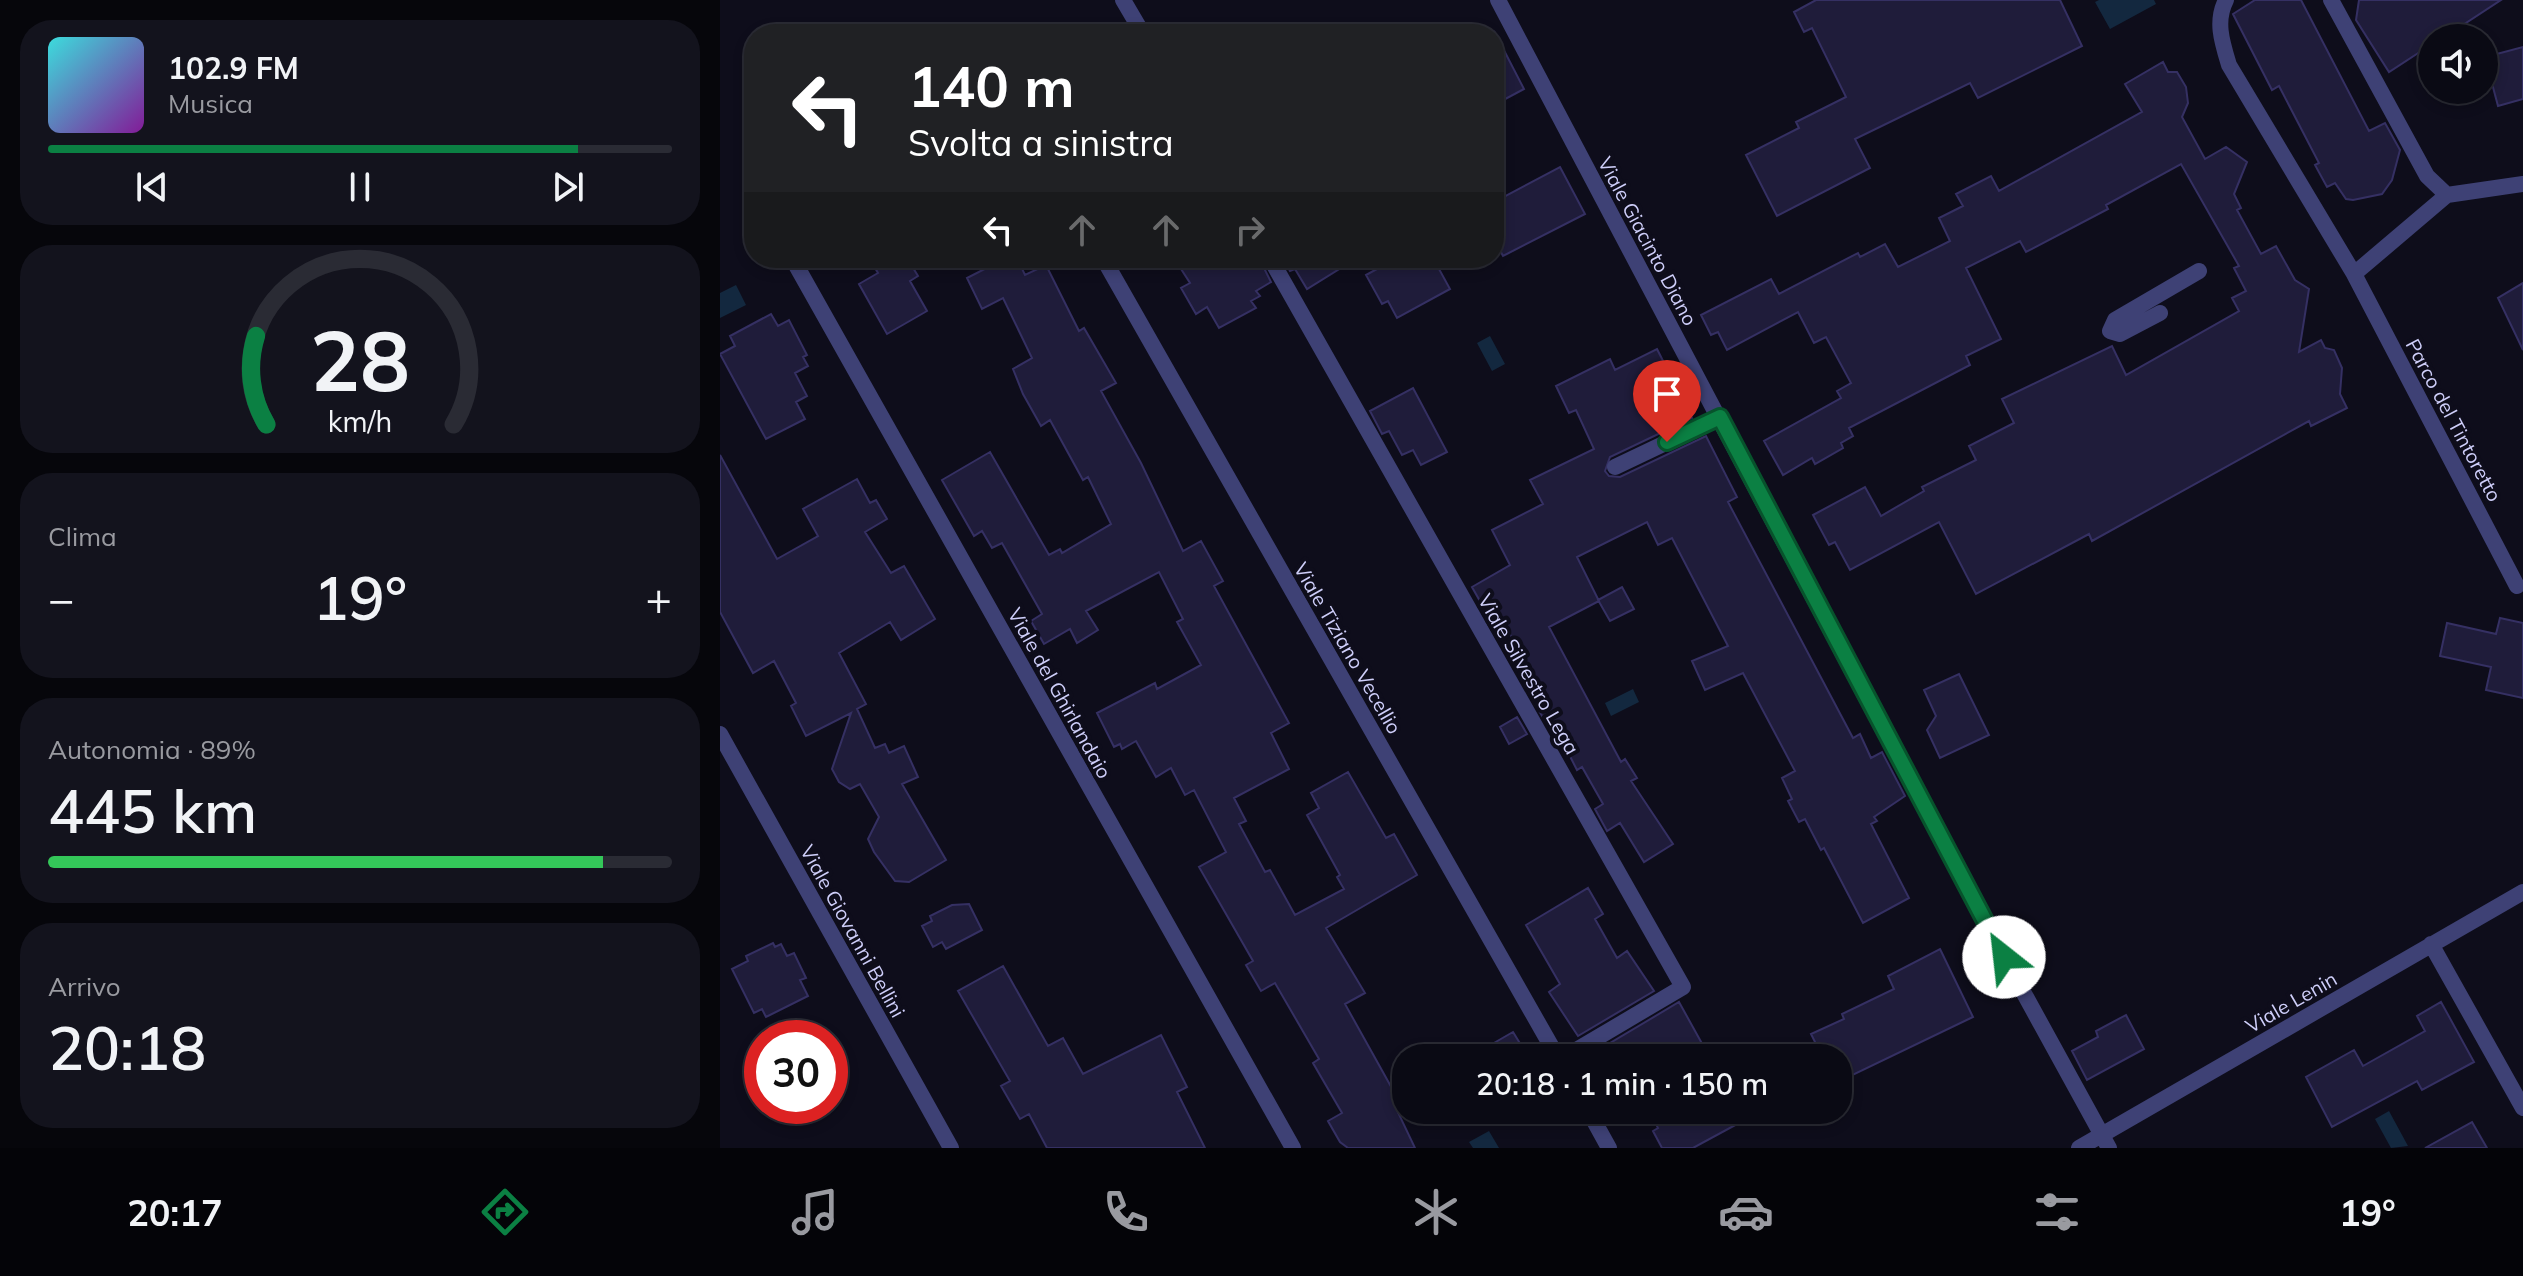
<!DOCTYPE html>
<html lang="it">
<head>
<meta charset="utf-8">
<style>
	body { margin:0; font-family:Mulish,sans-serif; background:#13131d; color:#f1f3f6; height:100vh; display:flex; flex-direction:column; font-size:30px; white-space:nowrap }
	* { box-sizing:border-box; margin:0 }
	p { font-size:26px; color:#999aa0 }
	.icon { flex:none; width:44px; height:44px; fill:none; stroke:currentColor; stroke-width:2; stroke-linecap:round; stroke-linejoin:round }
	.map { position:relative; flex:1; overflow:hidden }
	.side { display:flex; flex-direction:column; gap:20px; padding:20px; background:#06060b; width:720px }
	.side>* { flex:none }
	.top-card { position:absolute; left:24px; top:24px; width:760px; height:244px; border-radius:32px; box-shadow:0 4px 12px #0003,0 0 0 2px #2a2b34; background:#202124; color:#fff; overflow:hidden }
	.buttons { position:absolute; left:1698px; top:24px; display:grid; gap:16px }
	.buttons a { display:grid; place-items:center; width:80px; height:80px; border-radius:50%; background:#0a0a14; box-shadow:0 4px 12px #0003,0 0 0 2px #2a2b34; font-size:40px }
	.speed { position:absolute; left:24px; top:1020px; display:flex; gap:16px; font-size:40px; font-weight:700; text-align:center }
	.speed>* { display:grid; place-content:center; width:104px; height:104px; border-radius:50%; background:#0a0a14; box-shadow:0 4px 12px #0003,0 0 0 2px #2a2b34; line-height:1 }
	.speed .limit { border:12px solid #d22; background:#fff; color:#111 }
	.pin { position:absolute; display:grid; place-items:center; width:68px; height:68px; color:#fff; margin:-82px -34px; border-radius:50% 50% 50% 0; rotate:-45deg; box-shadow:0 0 8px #0007 }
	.pin .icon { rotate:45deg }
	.me { position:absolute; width:88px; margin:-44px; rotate:331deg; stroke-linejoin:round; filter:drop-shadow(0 0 6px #0008) }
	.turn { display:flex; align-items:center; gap:28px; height:168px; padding:0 32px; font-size:36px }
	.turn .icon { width:104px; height:104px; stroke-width:2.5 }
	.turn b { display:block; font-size:56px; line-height:68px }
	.lanes { display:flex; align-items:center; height:76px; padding:0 32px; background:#0003; justify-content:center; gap:40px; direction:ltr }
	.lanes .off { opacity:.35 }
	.big { font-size:60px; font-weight:600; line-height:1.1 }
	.side .tile { flex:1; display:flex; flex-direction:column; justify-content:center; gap:12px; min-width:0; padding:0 28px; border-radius:32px; background:#13131d }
	.side .dial { align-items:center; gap:0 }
	.dial svg { height:208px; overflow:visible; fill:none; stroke:#2a2b34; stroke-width:7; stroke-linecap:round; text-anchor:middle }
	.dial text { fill:#f1f3f6; stroke:none }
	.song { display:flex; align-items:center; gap:24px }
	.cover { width:96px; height:96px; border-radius:12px; background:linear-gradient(135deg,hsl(180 70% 55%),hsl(290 70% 35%)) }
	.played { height:8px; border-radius:4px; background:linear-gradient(90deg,#0b8043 85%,#2a2b34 85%) }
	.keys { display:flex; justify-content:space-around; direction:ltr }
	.heat { display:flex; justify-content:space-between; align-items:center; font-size:44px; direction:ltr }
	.charge { height:12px; border-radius:6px; background:linear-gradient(90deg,#34c759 89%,#2a2b34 0) }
	.trip { position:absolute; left:672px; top:1044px; width:460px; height:80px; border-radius:32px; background:#0a0a14; box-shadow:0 4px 12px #0003,0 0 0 2px #2a2b34; font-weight:600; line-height:80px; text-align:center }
	.menu { display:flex; height:128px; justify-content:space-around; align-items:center; background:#040408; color:#999aa0 }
	.menu .icon { width:56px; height:56px }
	.menu .current { color:#0b8043 }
	.menu b { font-size:36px; color:#f1f3f6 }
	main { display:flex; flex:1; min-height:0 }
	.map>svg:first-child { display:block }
	.water { fill:#13283f }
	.building { fill:#1f1c3a; stroke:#353063; stroke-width:2 }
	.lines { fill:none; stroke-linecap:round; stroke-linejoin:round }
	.minor { stroke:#3e4175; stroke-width:16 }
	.route-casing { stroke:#07532c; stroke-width:20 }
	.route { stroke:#0b8043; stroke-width:14 }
	.labels { text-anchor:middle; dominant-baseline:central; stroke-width:8; stroke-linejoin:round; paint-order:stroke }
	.street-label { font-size:20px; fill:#cecef9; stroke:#0e0d1b }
</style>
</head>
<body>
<main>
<section class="side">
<div class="tile">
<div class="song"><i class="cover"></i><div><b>102.9 FM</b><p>Musica</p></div></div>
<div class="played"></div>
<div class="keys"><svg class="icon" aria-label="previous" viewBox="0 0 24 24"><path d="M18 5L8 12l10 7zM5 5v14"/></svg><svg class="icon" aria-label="pause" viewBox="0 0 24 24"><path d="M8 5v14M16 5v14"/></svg><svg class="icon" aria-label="next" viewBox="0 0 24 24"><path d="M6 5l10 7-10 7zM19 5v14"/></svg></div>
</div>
<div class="tile dial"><svg viewBox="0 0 100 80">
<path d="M14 69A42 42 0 1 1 86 69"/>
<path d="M14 69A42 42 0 0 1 10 35" stroke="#0b8043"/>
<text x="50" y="56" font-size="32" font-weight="700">28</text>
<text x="50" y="72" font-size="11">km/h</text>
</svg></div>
<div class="tile"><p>Clima</p>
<div class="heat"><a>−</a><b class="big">19°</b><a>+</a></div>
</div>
<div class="tile"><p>Autonomia · 89%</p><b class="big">445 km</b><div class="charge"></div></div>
<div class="tile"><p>Arrivo</p><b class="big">20:18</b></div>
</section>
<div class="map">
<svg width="1803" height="1148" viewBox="0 0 1803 1148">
	<rect width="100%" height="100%" fill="#0e0d1b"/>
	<path class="water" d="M1379 0H1434L1436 4 1390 29 1375 2Z
		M16 285 26 305 0 318V293Z
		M770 336 785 364 772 371 757 343Z
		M913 689 919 702 891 716 885 703Z
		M1669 1111 1688 1146 1671 1148 1655 1119Z
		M769 1131 779 1148H753L749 1142Z"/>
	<path class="building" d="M1096 0H1340L1362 46 1258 98 1250 83 1135 139 1150 168 1057 216 1026 155 1079 128 1076 122 1126 97 1092 28 1084 32 1074 12Z
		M1535 0H1581L1649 131 1665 123 1680 150 1672 180 1662 194 1633 200 1626 199 1615 183 1607 187 1595 165 1599 163 1559 86 1552 90 1513 14Z
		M1639 0H1781L1723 38H1712V44L1669 72 1636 20Z
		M774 31 804 89 774 105Z
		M1803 47V99L1778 106 1769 72 1777 71 1773 55Z
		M1443 62 1448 72H1457L1466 87 1468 103 1462 117 1485 159 1506 147 1527 162 1514 194 1521 208 1517 210 1541 254 1556 246 1575 280 1589 289 1579 352 1601 340 1605 348 1614 350 1622 368 1620 394 1627 408 1591 426 1589 421 1372 541 1369 534 1256 594 1219 522 1130 570 1115 542 1109 545 1093 515 1145 487 1161 516 1204 491 1202 487 1256 460 1249 446 1294 423 1282 399 1392 346 1406 375 1519 311 1512 298 1526 291 1514 268 1519 266 1461 164 1386 205 1388 209 1306 252 1300 241 1246 268 1281 339 1246 356 1250 365 1129 428 1133 436 1121 443 1123 448 1095 464 1092 458 1063 475 1044 441 1121 398 1117 391 1131 383 1106 337 1094 343 1078 312 1007 350 998 332 991 335 981 315 1051 279 1059 294 1138 253 1140 257 1165 244 1178 267 1230 241 1219 218 1243 206 1236 194 1271 176 1279 191 1422 112 1405 84Z
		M840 167 865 214 783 256 774 239V202Z
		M149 258H187L198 276 190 281 207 311 167 334 139 284 158 273Z
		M286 258H297L305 275 326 265 359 331 364 328 396 383 381 391 421 463 463 551 481 541 503 581 494 586 569 723 551 733 569 769 514 798 526 821 519 824 545 872 550 870 575 915 624 889 617 877 620 875 587 815 599 808 591 793 628 772 666 838 674 834 697 875 606 928 645 993 625 1004 679 1101 674 1104 695 1148H628L620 1142 608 1121 622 1113 593 1063 599 1059 555 983 541 991 526 965 533 961 479 867 506 852 474 790 465 795 451 768 436 777 416 741 402 749 400 744 394 747 377 713 435 683 437 689 481 665 457 622 463 619 439 572 366 611 378 630 357 643 350 629 324 644 311 621 322 614 282 543 272 548 262 531 254 536 222 480 270 452 329 555 340 549 342 553 391 524 368 477 363 480 330 420 321 426 303 394 293 369 312 358 283 298 262 309 247 278Z
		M454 258H539L551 282 536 291 540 296 531 301 536 308 499 328 487 307 476 314 461 288 470 283Z
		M563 258H637L587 289 575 269 570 271Z
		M677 258H713L730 289 677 318 668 301 662 304 646 275Z
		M1803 283V350L1778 298Z
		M51 314 58 326 69 320 87 355 83 357 88 366 75 373 87 396 76 402 85 419 46 439 0 354 15 346 10 336Z
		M937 349 972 418 890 457 885 471 889 476 900 477 986 436 1017 497 1008 502 1133 738 1140 734 1151 758 1162 752 1185 796 1154 817 1157 821 1151 824 1189 898 1143 923 1104 848 1101 850 1085 819 1079 822 1068 801 1072 799 1062 778 1075 771 1023 673 985 690 972 661 1008 646 952 538 938 545 927 522 857 557 879 601 829 627 901 762 905 759 917 778 911 781 953 844 924 862 900 823 887 831 875 809 883 804 862 767 857 770 832 721 827 724 816 706 825 700 779 614 770 619 752 587 790 565 772 530 823 504 810 480 874 449 856 410 849 413 836 386 890 359 895 370Z
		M693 388 727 452 701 465 693 450 682 455 669 431 662 434 650 411Z
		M0 455 57 559 98 536 83 509 137 479 150 503 156 500 167 519 145 532 171 573 184 566 215 619 181 640 170 622 119 653 146 704 137 709 155 748 165 744 169 753 184 746 198 777 182 784 226 860 189 882 175 881 154 852 148 839 159 817 140 784 130 789 119 782 112 769 131 713 86 736 71 706 76 703 54 661 33 673 0 612Z
		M902 587 914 609 890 621 878 600Z
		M1780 618 1803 623V698L1766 690 1771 667 1720 656 1727 623 1776 634Z
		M1239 674 1269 735 1220 758 1207 730 1216 716 1204 690Z
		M797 717 807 734 789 744 780 727Z
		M868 888 883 914 875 919 897 958 907 951 934 991 858 1036 829 992 840 984 806 925Z
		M249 904 262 930 226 949 222 942 213 947 202 926 212 921 210 916 232 905Z
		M53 943 55 947 61 944 67 956 74 953 86 978 80 980 88 996 46 1017 42 1009 34 1013 12 969 28 961 26 956Z
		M1220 949 1253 1017 1118 1082V1058H1103L1091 1034 1124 1019 1122 1014 1174 989 1168 976Z
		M283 966 328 1046 343 1038 363 1074 441 1035 467 1087 457 1092 485 1148H327L309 1114 300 1119 281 1086 290 1081 238 991Z
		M959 1002 990 1058H873L870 1055Z
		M1721 1002 1754 1062 1702 1090 1697 1081 1612 1127 1586 1077 1634 1050 1643 1066 1705 1031 1697 1016Z
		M1406 1015 1424 1049 1367 1080 1352 1051 1378 1037 1376 1031Z
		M793 1032 809 1058H748Z
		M929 1110H1043L973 1148H942L933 1131 938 1128Z
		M1752 1122 1767 1148H1705Z"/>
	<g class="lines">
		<path class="minor" d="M403 0 423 34
			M778 0 1256 906 1389 1148
			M1506 0C1495 21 1502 42 1509 65L1634 274 1797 586
			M1611 0 1707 176 1727 195
			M72 258 573 1148
			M383 258 838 1058
			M550 258 963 987 843 1058
			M1634 274 1727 195 1803 184
			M1440 313 1400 334 1390 331 1395 320 1479 271
			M895 467 1000 417
			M0 734 231 1148
			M1711 944 1803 1108
			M868 1110 889 1148
			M1359 1148 1803 892"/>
	</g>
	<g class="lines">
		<g class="route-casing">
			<path id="route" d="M947 442 1000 417 1284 957"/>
		</g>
		<use href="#route" class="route"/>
	</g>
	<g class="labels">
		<g class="street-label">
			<text transform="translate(928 241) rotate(62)">Viale Giacinto Diano</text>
			<text transform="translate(1734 420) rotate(62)">Parco del Tintoretto</text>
			<text transform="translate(628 648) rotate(60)">Viale Tiziano Vecellio</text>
			<text transform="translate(809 674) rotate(60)">Viale Silvestro Lega</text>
			<text transform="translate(340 693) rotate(61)">Viale del Ghirlandaio</text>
			<text transform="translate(133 931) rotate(61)">Viale Giovanni Bellini</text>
			<text transform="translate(1571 1002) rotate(-30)">Viale Lenin</text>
		</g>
	</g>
</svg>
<div class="buttons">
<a><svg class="icon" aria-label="sound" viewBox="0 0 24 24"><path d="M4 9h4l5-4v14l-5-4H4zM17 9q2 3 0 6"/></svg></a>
</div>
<div class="speed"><div class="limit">30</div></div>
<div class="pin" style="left:947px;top:442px;background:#d93025"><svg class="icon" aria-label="arrive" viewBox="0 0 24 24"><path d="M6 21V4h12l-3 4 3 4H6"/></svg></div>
<svg class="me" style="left:1284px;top:957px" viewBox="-20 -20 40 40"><circle r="19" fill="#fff"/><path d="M0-13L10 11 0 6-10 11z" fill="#0b8043"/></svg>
<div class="trip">20:18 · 1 min · 150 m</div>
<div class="top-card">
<div class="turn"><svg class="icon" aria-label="left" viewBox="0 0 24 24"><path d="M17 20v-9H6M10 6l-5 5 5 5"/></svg><div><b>140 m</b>Svolta a sinistra</div></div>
<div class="lanes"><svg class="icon" aria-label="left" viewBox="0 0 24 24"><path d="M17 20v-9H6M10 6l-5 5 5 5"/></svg><svg class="icon off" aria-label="ahead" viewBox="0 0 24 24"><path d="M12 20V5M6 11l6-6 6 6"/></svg><svg class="icon off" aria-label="ahead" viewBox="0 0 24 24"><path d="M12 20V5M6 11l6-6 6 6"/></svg><svg class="icon off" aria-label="right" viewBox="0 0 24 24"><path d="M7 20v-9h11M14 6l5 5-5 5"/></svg></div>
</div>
</div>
</main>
<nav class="menu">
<b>20:17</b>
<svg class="icon current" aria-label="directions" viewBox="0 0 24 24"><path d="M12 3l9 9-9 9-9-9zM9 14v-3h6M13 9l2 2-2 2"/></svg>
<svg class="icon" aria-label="music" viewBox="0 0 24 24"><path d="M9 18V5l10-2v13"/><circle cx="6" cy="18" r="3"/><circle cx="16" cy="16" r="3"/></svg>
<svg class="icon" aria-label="phone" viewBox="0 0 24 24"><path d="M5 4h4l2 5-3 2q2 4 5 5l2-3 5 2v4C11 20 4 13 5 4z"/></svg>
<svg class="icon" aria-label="climate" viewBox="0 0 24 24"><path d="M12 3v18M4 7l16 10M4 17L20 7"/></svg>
<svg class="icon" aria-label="car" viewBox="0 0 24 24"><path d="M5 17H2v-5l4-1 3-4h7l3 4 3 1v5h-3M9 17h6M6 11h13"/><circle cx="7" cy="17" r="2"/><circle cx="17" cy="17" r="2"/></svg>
<svg class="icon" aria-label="filters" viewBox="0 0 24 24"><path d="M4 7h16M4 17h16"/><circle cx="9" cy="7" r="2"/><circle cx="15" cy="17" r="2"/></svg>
<b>19°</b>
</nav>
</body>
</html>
